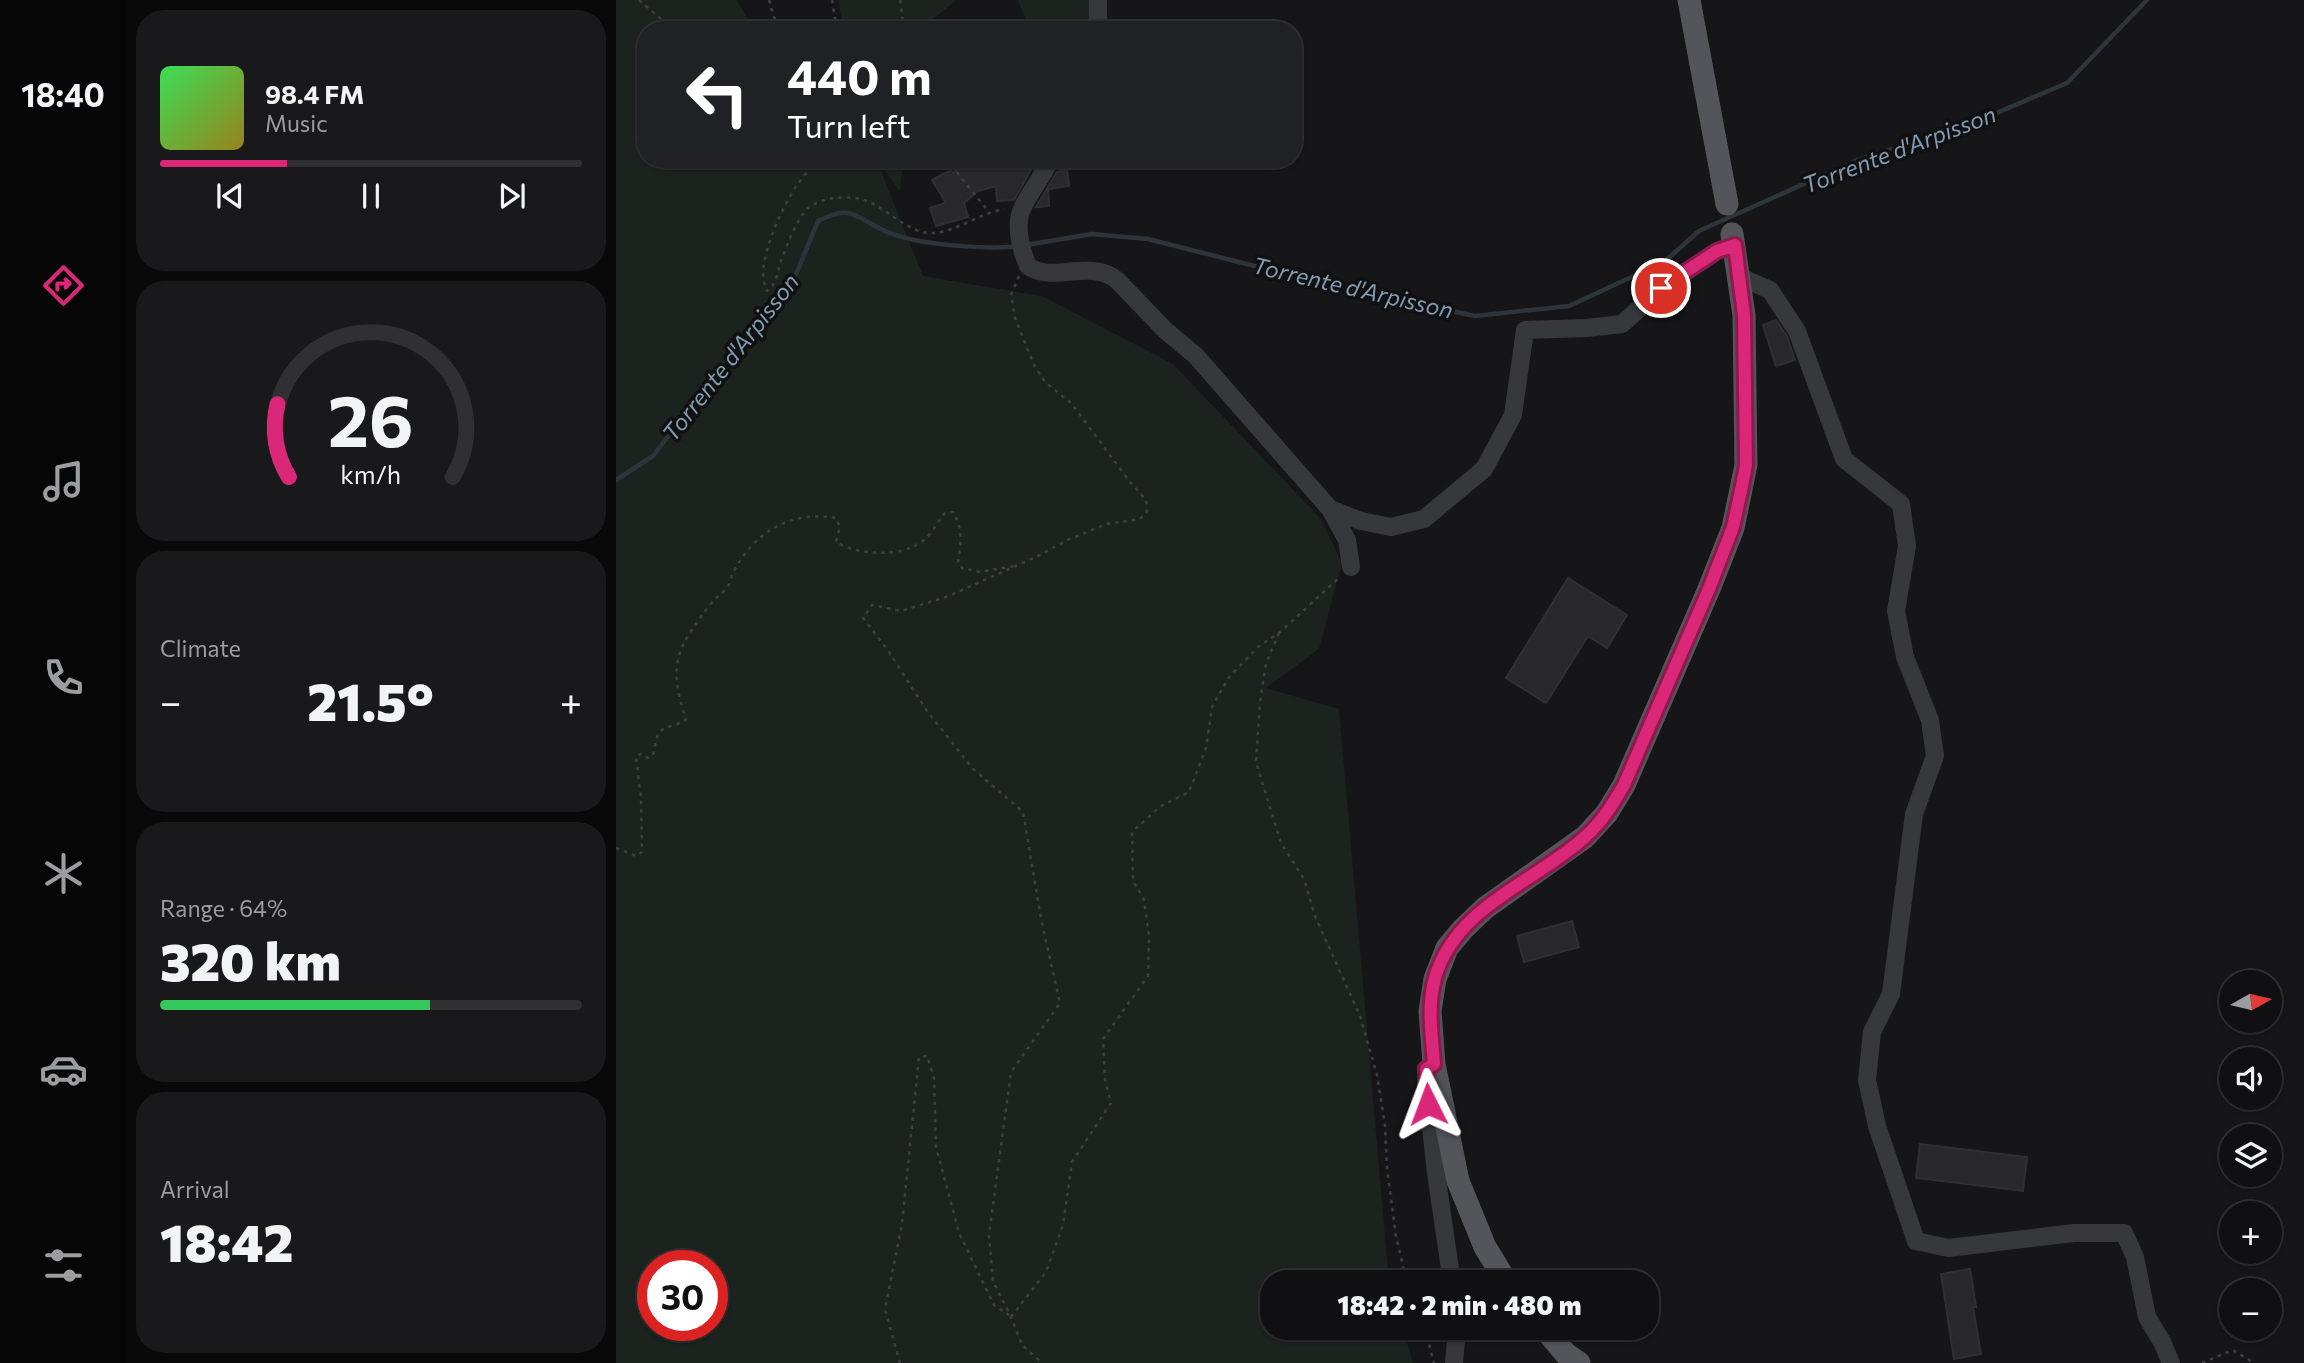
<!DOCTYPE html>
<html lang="en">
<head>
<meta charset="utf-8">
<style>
	body { margin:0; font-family:Commissioner,sans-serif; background:#19191b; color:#f1f3f6; height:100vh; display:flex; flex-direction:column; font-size:26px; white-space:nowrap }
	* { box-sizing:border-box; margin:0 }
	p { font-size:23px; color:#9c9d9f }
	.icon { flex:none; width:38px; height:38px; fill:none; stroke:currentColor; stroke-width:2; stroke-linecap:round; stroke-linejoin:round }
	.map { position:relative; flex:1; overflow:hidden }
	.drawer { display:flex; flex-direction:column; gap:10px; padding:10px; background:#09090a; width:490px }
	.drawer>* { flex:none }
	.hud { position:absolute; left:21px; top:21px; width:665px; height:147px; border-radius:28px; box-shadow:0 2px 5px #0004,0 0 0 2px #303032; background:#202124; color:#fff; overflow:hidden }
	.needle { width:46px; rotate:82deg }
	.buttons { position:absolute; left:1603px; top:970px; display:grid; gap:14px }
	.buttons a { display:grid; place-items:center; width:63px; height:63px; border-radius:50%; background:#101012; box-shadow:0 2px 5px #0004,0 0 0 2px #303032; font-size:35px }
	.speed { position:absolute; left:21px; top:1250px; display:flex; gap:14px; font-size:35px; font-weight:700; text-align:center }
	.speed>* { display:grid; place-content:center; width:91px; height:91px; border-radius:50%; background:#101012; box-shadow:0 2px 5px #0004,0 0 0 2px #303032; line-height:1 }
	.speed .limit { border:10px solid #d22; background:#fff; color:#111 }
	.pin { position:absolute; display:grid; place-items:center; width:60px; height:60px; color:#fff; margin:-30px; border:4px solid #fff; border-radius:50%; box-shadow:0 2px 7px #0007 }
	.me { position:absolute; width:77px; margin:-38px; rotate:357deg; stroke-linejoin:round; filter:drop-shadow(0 0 5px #0008) }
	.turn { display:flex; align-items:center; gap:24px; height:147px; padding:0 35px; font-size:32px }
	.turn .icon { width:91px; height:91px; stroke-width:2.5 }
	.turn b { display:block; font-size:49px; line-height:60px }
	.big { font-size:52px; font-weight:800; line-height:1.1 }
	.drawer .card { flex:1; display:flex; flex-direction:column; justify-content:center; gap:10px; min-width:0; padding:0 24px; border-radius:28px; background:#19191b }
	.drawer .dial { align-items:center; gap:0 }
	.dial svg { height:182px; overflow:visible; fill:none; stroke:#303032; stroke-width:7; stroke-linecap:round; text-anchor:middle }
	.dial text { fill:#f1f3f6; stroke:none }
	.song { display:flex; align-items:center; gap:21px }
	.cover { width:84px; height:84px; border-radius:10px; background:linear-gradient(135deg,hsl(130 70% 55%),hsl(50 70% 35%)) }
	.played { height:7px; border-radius:4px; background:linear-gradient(90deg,#db2777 30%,#303032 30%) }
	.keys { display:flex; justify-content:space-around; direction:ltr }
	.heat { display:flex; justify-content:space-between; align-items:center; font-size:38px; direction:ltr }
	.charge { height:10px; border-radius:5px; background:linear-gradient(90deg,#34c759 64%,#303032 0) }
	.trip { position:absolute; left:644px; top:1270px; width:399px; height:70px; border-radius:28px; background:#101012; box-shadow:0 2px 5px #0004,0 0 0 2px #303032; font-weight:800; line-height:70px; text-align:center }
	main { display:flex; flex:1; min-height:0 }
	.tabs { display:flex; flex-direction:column; width:126px; justify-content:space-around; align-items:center; background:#060607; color:#9c9d9f }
	.tabs .icon { width:49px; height:49px }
	.tabs .on { color:#db2777 }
	.tabs b { font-size:32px; color:#f1f3f6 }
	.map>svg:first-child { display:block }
	.green { fill:#1c221d; fill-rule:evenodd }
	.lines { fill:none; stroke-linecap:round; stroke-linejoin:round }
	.stream { stroke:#2d353b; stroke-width:4.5 }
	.building { fill:#29292c; stroke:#303034; stroke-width:2 }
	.path { stroke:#3d3f43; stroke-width:2.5; stroke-dasharray:3.5 5; stroke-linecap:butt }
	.minor { stroke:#37383c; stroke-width:18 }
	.major { stroke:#54555b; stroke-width:23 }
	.route-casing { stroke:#8e194d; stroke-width:18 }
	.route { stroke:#db2777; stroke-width:12 }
	.labels { text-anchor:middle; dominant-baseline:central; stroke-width:7; stroke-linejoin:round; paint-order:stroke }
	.water-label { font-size:23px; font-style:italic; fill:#839aaf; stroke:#111113 }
</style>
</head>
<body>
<main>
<nav class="tabs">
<b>18:40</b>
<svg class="icon on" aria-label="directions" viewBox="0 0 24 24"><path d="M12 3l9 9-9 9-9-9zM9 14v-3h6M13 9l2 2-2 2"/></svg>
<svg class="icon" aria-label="music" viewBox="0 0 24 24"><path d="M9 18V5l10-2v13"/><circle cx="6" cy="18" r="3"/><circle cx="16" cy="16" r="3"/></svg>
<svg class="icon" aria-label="phone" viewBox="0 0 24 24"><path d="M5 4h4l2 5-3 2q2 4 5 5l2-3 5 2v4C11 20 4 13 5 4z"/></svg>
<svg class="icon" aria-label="climate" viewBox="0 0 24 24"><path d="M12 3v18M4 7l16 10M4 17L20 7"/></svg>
<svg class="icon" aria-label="car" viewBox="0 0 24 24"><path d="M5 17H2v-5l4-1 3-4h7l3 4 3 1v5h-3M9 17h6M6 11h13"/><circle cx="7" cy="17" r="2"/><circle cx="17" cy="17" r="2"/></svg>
<svg class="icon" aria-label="filters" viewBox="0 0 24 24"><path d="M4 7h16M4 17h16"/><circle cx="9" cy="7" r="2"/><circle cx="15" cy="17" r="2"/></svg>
</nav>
<section class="drawer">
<div class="card">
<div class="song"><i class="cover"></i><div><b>98.4 FM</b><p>Music</p></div></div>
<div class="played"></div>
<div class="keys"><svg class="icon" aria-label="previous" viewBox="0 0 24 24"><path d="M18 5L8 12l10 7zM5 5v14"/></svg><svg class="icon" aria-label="pause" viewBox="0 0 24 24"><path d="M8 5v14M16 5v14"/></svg><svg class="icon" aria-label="next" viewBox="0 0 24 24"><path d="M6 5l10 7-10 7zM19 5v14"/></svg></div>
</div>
<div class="card dial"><svg viewBox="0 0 100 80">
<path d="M14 69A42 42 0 1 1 86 69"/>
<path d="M14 69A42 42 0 0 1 9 37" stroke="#db2777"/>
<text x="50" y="56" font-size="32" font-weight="700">26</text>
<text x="50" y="72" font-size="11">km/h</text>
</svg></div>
<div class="card"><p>Climate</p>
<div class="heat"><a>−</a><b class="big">21.5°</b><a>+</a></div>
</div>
<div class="card"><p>Range · 64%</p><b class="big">320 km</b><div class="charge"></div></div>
<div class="card"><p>Arrival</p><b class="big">18:42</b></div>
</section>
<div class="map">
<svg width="1688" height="1363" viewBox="0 0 1688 1363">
	<rect width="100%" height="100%" fill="#161618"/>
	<path class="green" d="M0 0H121L138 30H30V159H239L262 164 307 276 426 296 557 364 705 519 726 563 703 649 650 688 723 709 772 1270 775 1283H656V1328H787L797 1363H0ZM37 1265H96V1325H37Z
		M222 0H341L303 30H228Z
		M402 0H475L473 30H414Z
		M261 159H287L284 192Z"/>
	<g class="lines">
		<path class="stream" d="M410 245 476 234 532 239 726 288 859 316 953 306 1048 262 1083 231 1239 161 1357 123 1451 83 1531 0
			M0 480 37 456 126 340 176 284 202 221C236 204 237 216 267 230 276 235 288 237 298 240 323 245 377 250 402 246"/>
	</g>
	<path class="building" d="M356 159H419L420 161 398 200 381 201 380 186 362 191 348 203 352 217 320 226 314 208 330 203 316 180 335 170 337 173Z
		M451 170 453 186 432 189 433 206 420 207 441 172Z
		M1160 320 1171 336 1179 360 1160 366 1147 325Z
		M952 578 1011 615 991 648 972 636 930 703 890 678Z
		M956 921 963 947 908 962 901 936Z
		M1304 1144 1411 1157 1407 1191 1300 1178Z
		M1354 1269 1360 1307H1357L1365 1354 1338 1359 1325 1274Z"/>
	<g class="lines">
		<path class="path" d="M23 0 58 30
			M153 0 162 30
			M216 0 221 30
			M284 0 288 30
			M200 159C196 167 189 174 183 182 167 205 137 265 151 291 162 283 161 270 166 258 172 243 179 223 190 210 197 203 209 199 219 198 229 197 241 197 251 201 272 209 294 235 318 233 342 231 364 213 388 209
			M330 159 373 212
			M403 276 395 295 399 318 418 365 429 382 455 403 514 482 530 500 531 511 524 519 491 524 451 540 424 555 333 596 285 611 256 605 247 618 271 649 311 711 357 769 407 812 425 919 444 1003 395 1072 373 1235 377 1281 395 1317 406 1345 426 1363
			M663 633 650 663 644 702 640 762 665 843 688 879 699 916 744 1016 761 1075 769 1125 771 1168 780 1236 791 1283
			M0 848 20 856 26 852 25 798 20 756 25 754 32 758 37 755C39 749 39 742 41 737 46 723 62 728 70 719 50 662 63 645 97 601 101 596 109 592 112 586 115 582 115 575 118 571 138 532 176 510 220 518L224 527 220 542C243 556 288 558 309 539 317 532 322 521 329 513L337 512C347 528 345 544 342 562L346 568 363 572 399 566
			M395 1317 430 1272 447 1225 456 1162 495 1103 489 1080 487 1039 532 976 533 936 528 900 517 881 516 832 545 806 573 792 590 748 596 707 613 677 642 647 663 633 725 576
			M809 1328 818 1363
			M284 1363 269 1309 286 1224 303 1057 311 1056 318 1078 320 1147 343 1233 378 1305 393 1315
			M1586 1363 1617 1350 1638 1363"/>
		<path class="minor" d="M482 0V30
			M434 159C427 177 415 190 407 207 398 224 405 249 412 266 437 284 473 258 501 280L549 330 580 356 714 509 731 540 735 567
			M1124 277 1154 290 1181 331 1228 459 1285 504 1291 546 1280 611 1289 657 1314 720 1319 756 1298 814 1275 994 1256 1032 1251 1080 1261 1126 1300 1241 1332 1248 1458 1233H1508L1519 1257 1531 1317 1546 1342 1555 1363
			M714 509 745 521 775 527 808 519 868 469 897 415 909 330 971 328 1006 324 1046 288 1101 251 1119 245
			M818 1064 810 1069V1081L820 1173 836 1283
			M838 1363 841 1328"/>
		<path class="major" d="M1073 0 1111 204
			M891 1283 869 1247 842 1181 818 1064 814 1011 819 979 831 948 847 929 869 908 969 837 991 813 1008 785 1093 589 1117 528 1130 465 1128 315 1116 234
			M928 1328 950 1354 963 1363"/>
	</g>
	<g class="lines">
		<g class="route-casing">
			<path id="route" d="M812 1104 810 1069 818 1064C816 1036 811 1006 819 978 840 906 918 883 969 837 986 822 997 804 1008 785L1093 589 1117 527 1126 486 1130 465 1128 315 1119 245 1101 251 1045 288"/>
		</g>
		<use href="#route" class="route"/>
	</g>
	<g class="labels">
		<g class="water-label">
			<text transform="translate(1283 149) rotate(-21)">Torrente d'Arpisson</text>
			<text transform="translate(737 287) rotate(13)">Torrente d'Arpisson</text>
			<text transform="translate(114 357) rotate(-52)">Torrente d'Arpisson</text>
		</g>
	</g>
</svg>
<div class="buttons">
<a><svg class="needle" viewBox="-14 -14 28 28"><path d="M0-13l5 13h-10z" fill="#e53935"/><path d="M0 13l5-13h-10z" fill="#9c9d9f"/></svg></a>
<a><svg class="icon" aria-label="sound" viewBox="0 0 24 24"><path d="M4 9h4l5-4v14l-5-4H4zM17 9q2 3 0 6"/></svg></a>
<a><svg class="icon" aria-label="layers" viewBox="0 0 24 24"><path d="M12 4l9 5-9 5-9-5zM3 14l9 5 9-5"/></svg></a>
<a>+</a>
<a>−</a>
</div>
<div class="speed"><div class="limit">30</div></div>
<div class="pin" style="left:1045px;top:288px;background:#d93025"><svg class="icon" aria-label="arrive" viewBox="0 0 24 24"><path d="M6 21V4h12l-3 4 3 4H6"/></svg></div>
<svg class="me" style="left:812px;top:1104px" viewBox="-20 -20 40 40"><path d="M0-17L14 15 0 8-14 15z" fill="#db2777" stroke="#fff" stroke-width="4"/></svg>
<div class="trip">18:42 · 2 min · 480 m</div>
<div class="hud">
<div class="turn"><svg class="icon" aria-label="left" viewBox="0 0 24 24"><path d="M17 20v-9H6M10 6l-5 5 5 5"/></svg><div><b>440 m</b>Turn left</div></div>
</div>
</div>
</main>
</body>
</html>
